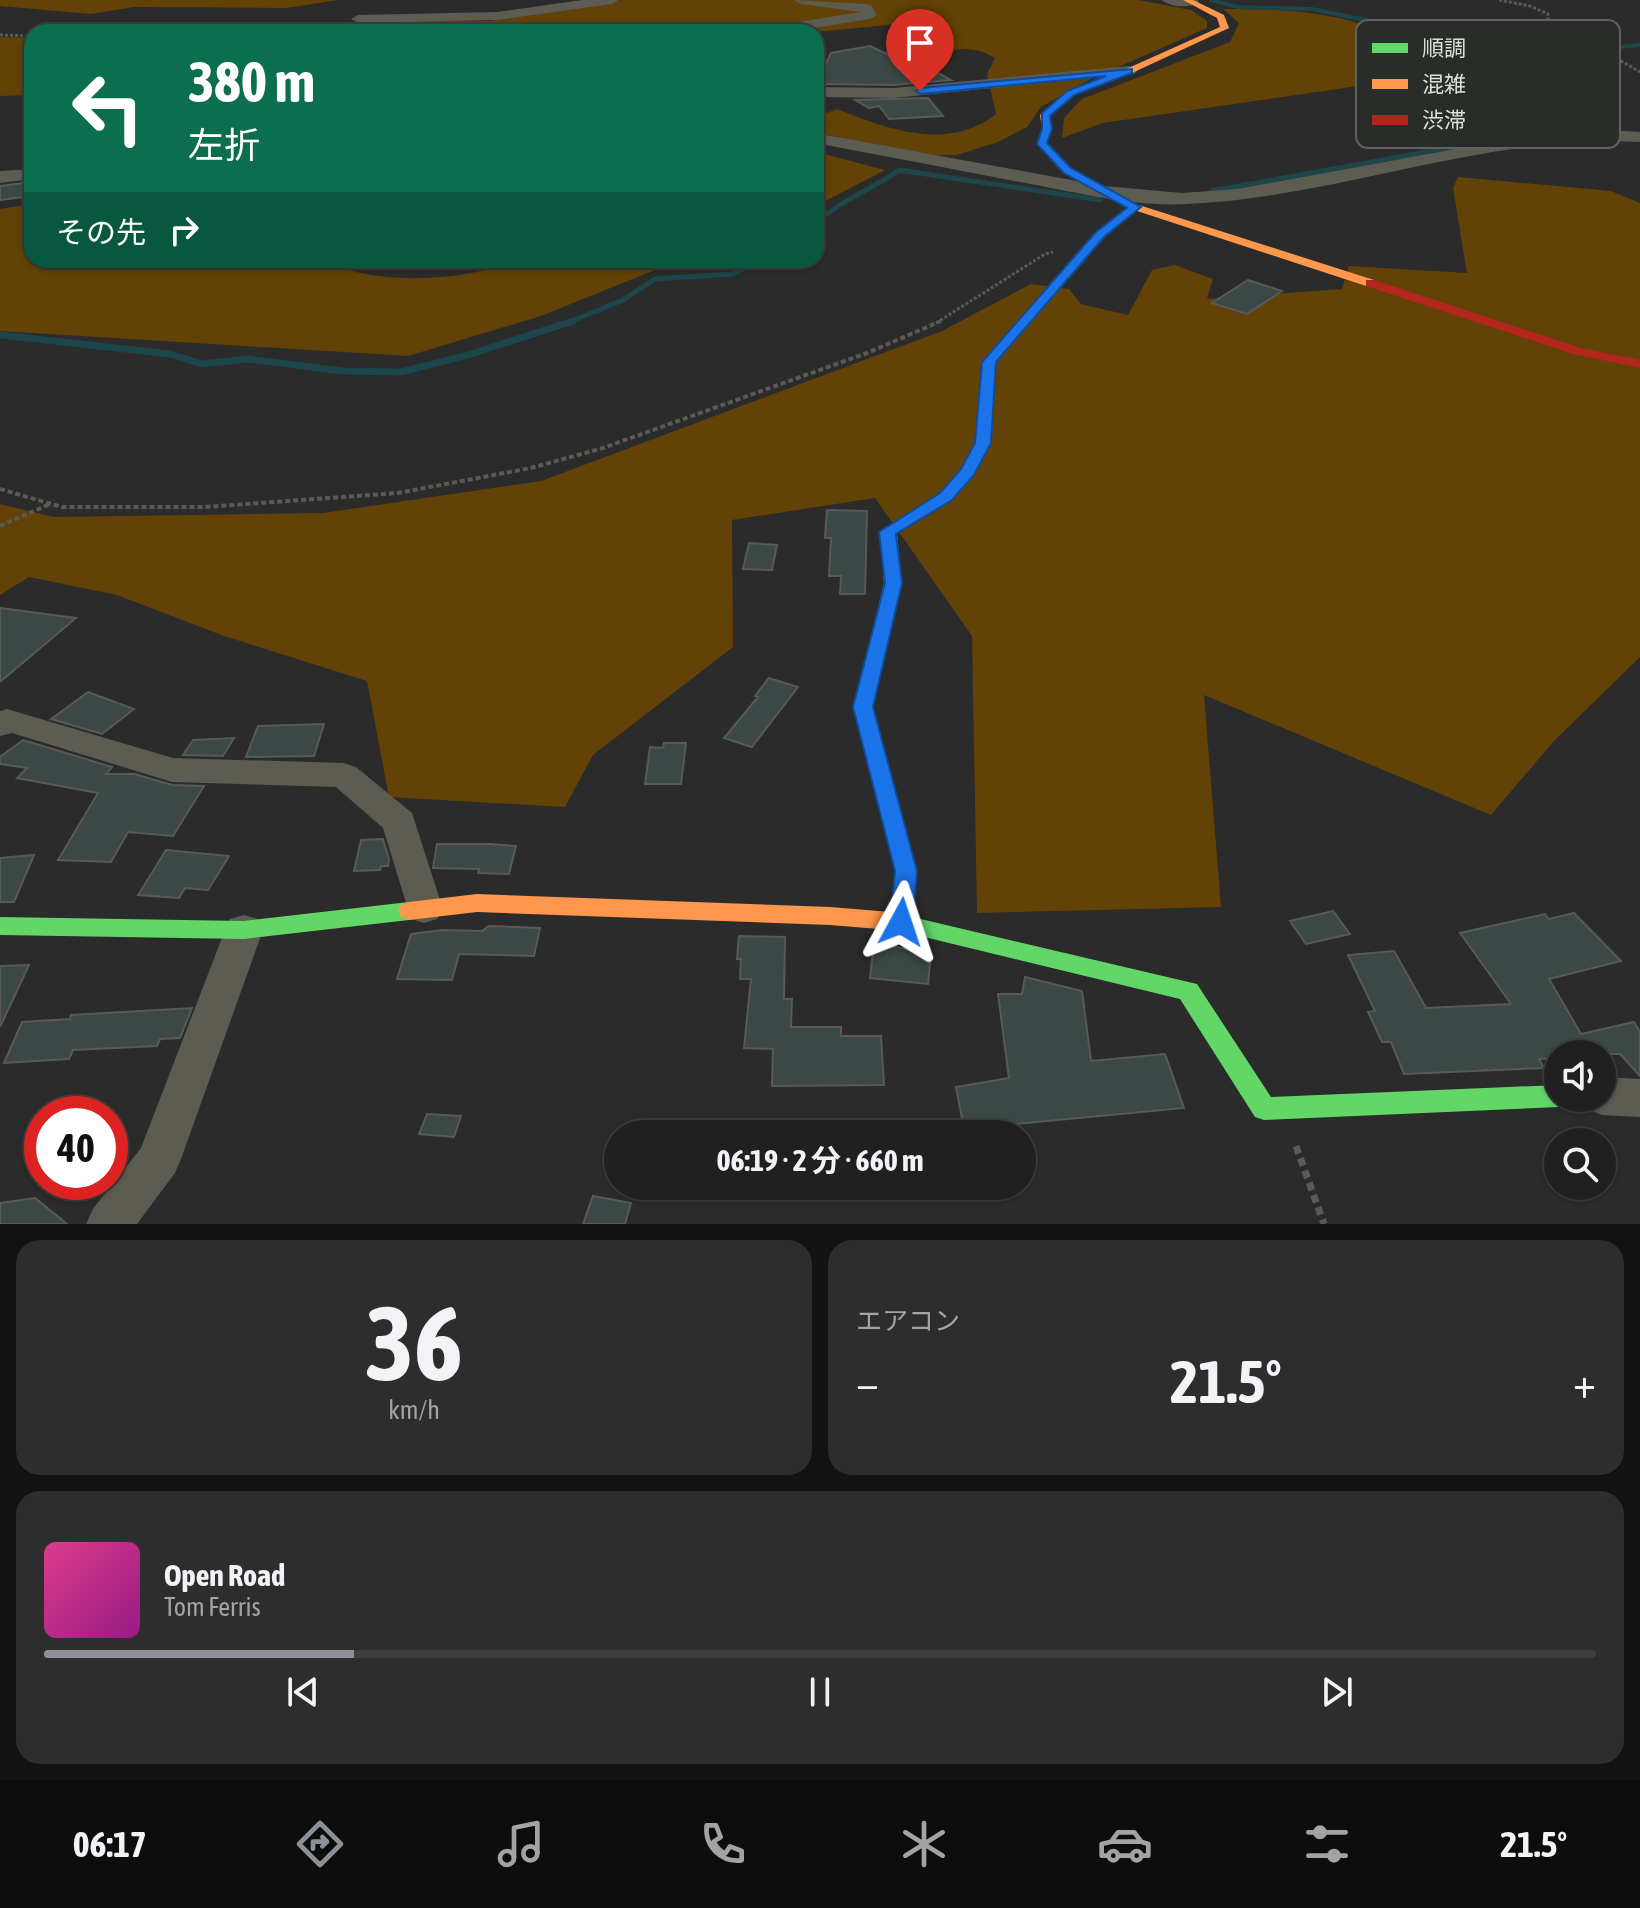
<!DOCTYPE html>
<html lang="ja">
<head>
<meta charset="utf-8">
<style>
	body { margin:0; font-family:"Asap Condensed","Noto Sans JP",sans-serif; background:#2d2d2d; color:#f1f3f6; height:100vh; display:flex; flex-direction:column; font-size:30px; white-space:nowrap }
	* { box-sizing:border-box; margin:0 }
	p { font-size:26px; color:#a2a3a5 }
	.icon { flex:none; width:44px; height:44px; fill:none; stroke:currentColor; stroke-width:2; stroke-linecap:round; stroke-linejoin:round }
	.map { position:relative; height:1224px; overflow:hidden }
	.panel { display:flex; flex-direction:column; gap:16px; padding:16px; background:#121212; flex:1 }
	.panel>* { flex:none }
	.banner { position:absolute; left:24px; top:24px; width:800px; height:244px; border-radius:24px; box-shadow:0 2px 6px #0004,0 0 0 2px #3d3e3e; background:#0b6e4f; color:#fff; overflow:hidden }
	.fabs { position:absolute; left:1544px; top:1040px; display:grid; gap:16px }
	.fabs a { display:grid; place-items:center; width:72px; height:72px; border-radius:50%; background:#202020; box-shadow:0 2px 6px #0004,0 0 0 2px #3d3e3e; font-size:40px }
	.speed { position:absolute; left:24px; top:1096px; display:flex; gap:16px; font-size:40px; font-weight:700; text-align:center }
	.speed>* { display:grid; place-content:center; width:104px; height:104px; border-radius:50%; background:#202020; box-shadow:0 2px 6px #0004,0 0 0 2px #3d3e3e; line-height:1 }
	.speed .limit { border:12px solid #d22; background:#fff; color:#111 }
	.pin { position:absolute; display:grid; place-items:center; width:68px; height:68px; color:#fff; margin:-82px -34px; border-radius:50% 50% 50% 0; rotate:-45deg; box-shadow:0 0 8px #0007 }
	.pin .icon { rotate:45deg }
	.me { position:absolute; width:88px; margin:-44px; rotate:5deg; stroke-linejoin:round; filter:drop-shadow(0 0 6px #0008) }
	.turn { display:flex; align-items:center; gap:28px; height:168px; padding:0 32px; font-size:36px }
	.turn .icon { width:104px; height:104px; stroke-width:2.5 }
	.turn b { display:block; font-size:56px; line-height:68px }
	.then { display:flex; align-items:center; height:76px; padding:0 32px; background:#0003; gap:16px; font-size:30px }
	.big { font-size:60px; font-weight:700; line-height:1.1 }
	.panel .widget { flex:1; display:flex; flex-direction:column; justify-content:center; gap:12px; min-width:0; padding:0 28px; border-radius:24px; background:#2d2d2d }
	.panel .dial { align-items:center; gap:0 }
	.dial b { font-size:104px; line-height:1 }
	.song { display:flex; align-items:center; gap:24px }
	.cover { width:96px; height:96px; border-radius:12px; background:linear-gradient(135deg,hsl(330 70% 55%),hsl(310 70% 35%)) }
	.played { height:8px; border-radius:4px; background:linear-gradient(90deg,#8c9099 20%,#3d3e3e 20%) }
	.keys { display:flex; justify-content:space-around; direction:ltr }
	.heat { display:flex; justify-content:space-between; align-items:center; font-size:44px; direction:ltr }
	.panel .tiles { flex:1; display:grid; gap:16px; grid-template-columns:1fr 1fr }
	.widget:last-child { grid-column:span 2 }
	.trip { position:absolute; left:604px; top:1120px; width:432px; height:80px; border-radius:40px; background:#202020; box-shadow:0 2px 6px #0004,0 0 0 2px #3d3e3e; font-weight:700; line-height:80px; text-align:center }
	.menu { display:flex; height:128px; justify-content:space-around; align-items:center; background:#0d0d0d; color:#a2a3a5 }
	.menu .icon { width:56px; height:56px }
	.menu .active { color:#8c9099 }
	.menu b { font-size:36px; color:#f1f3f6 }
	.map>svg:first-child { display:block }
	.green { fill:#624206 }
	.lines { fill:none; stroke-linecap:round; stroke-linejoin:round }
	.stream-far2 { stroke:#1d464a; stroke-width:4 }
	.stream-far1 { stroke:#1d464a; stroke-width:5 }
	.stream { stroke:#1d464a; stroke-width:7 }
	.building { fill:#3c4845; stroke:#585959; stroke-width:2 }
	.path-far2 { stroke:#5a5b53; stroke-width:3; stroke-dasharray:3 2; stroke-linecap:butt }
	.path-far1 { stroke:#5a5b53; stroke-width:4; stroke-dasharray:5 3; stroke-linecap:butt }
	.path { stroke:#5a5b53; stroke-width:7; stroke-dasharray:8 5; stroke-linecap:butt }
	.street { fill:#5c5c52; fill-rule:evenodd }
	.fast { fill:#63d668; fill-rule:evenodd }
	.slow { fill:#ff974d; fill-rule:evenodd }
	.jam { fill:#b3261e; fill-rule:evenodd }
	.route { fill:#1a73e8; stroke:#114b97; stroke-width:2 }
	.key { fill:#292c29; stroke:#5f625f; stroke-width:2 }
	.key-label { font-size:22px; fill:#dddfdd }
</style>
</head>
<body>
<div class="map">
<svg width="1640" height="1224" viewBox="0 0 1640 1224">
	<rect width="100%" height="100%" fill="#2a2b2a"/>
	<path class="green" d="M0 0H338L287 8 134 7 91 14 0 6Z
		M622 0H1138L1191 10 1207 21V28L1089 80 1041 107 1027 127 998 142 957 155H918L816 132V117L837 109C887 129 948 152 996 114L987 74 995 58C958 34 916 68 876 57L937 26 929 21 816 32H318L367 21H489Z
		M1223 9C1300 9 1353 12 1422 51L1430 71 1365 85 1103 123 1062 138 1064 118 1082 99 1230 42 1239 23Z
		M0 37 32 38V95L0 96Z
		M816 152 885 170 816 206Z
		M1458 177 1611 191 1640 203V657L1553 742 1491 815 1204 695 1221 907 977 913 972 636 875 498 732 520 733 647 593 755 565 807 389 797 367 681 224 636 117 595 29 577 0 595V504L54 517 323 513 541 481 942 331 1031 284 1069 289 1081 304 1128 315 1152 270 1175 265 1213 279 1207 299 1342 289 1349 266 1467 273 1453 188Z
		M32 204V260H328C365 285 454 281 495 267L498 260H742L655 270 541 316 408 356 0 331V209Z"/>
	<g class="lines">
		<path class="stream-far2" d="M1211 0 1238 7 1312 9 1375 22 1447 61 1593 49
			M1610 48 1640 45
			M1447 61 1443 71 1405 79 1493 140 1481 142"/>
		<path class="stream-far1" d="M1211 191 1492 140
			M816 223C842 199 870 191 899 170L1100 200
			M567 323 623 300 655 279 733 274 759 260"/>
		<path class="stream" d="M0 335 170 354 202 364 248 359 343 371 401 372 468 355 573 321"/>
	</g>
	<path class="building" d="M870 46 910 65H924L951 80 893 85 824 84 818 80 831 53Z
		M928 98 943 116 889 119 879 106 869 108 855 100Z
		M32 182 31 196 0 200V186Z
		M1248 280 1282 291 1247 314 1212 303Z
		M827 510 867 511 865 594H840L841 576H829L831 538H825Z
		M749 543 777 545 772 570 743 569Z
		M0 608 76 618 0 682Z
		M769 678 798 687 752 747 724 738 758 697 755 696Z
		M88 692 134 709 102 734 51 719Z
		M324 724 314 756 246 757 258 726Z
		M234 738 223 756 183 755 193 740Z
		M23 740 112 767 106 774H135L172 785 204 786 173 836 128 832 111 862 58 860 98 793 17 778 27 768 0 764V757Z
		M664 743H686L681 784H645L650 747 663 748Z
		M383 839 389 859 388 866H381L380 870 354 871 361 840Z
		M437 844H490L516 846 509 874 478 873 479 869 433 868Z
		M166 850 229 856 208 890 185 888 179 898 138 895Z
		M34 855 14 902H0V858Z
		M1333 911 1350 934 1306 944 1290 921Z
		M1574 913 1621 961 1549 979 1581 1034 1634 1022 1640 1032V1076L1620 1054H1558V1058L1539 1059 1544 1068 1404 1074 1391 1042H1382L1368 1012 1375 1011 1348 955 1394 951 1426 1008 1511 1004 1460 933 1545 914 1549 919Z
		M489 926 540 928 534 956 459 954 452 980 397 979 411 934 443 930 482 931Z
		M739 936 785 937 784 999H792L791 1027H841V1036H881L884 1085 772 1086 773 1049 744 1048 751 979H740L741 959H737Z
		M874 943 931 953 928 984 870 978Z
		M29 965 0 1027V966Z
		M1025 977 1082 991 1091 1061 1165 1054 1184 1108 964 1129 956 1087 1009 1078 998 994H1022Z
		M192 1008 180 1038 160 1039 157 1046 73 1050 69 1059 4 1063 22 1022 70 1019 71 1015Z
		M427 1114 461 1116 454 1137 419 1134Z
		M593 1196 631 1203 625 1224H583Z
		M35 1198 67 1224H0V1203Z"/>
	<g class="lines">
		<path class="path-far2" d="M1499 0 1530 6 1548 14V19L1640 72
			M178 32H213
			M299 32 339 24
			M0 35 32 36
			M936 323 1045 254 1053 252"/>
		<path class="path-far1" d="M0 489 62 507H205L398 493 531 468 603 448 867 353 941 321
			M0 526 50 504"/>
		<path class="path" d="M1296 1146 1324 1224"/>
		<path class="street" d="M582 0H619L612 4 497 20 358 23 351 19 358 15 497 12Z
			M794 0 866 4 871 5 877 15 870 19 789 32H754L761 28 861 12 801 4Z
			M1162 0H1197L1199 2C1191 9 1170 7 1162 0Z
			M1129 66 1137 71 1134 74 893 98 816 97V87L893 88Z
			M1607 130 1640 132V142C1486 133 1339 198 1186 204 1134 207 1080 193 1030 184 959 170 887 157 816 143V133L1104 186 1182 193 1237 189 1532 135Z
			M32 169V179L0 183V171Z
			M7 709 173 758 344 763 356 767 412 813 443 909 437 919 424 923 411 919 383 828 336 787 172 782 12 733 0 736V711Z
			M244 915 258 919 263 930 181 1159 175 1173 137 1224H86L93 1209 141 1148 225 930 230 919Z
			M1602 1077 1640 1079V1117L1602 1115 1587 1109 1581 1098H1602Z"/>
		<path class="fast" d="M1131 205 1141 207 1104 238 996 363 991 443 974 474 952 499 897 534 902 583 889 636 887 640H873L871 636 884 583 880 532 940 493 961 469 975 443 982 362 1096 232Z
			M409 902 417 905 420 911 417 917 409 920 244 939 0 935V917L244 921Z
			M891 912 1197 984 1271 1097 1558 1085V1098H1570L1567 1104 1558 1107 1264 1120 1255 1117 1180 999 883 927 880 921 883 915Z"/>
		<path class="slow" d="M1183 0H1193L1224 15 1229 28 1132 73 1073 95 1050 116 1052 129 1047 144 1071 169 1139 205 1374 280V286H1366L1131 209 1063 173 1037 144 1042 129 1040 115 1067 91 1126 69 1220 27 1217 18Z
			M477 894 830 907 891 912 899 915 902 921 899 927 891 930 830 925 477 912 409 920 401 917 398 911 401 905 409 902Z"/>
		<path class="jam" d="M1366 280H1374L1581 348 1640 360V368L1573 354 1366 286Z
			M880 630 889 636 873 707 917 871 912 922 909 928 901 931 893 928 890 922 895 871 853 707 871 636Z"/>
	</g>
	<path class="route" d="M1132 69V73L1074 95 1050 116 1052 129 1047 143 1071 168 1141 207 1104 237 996 362 991 443 974 475 952 500 896 534 902 583 873 707 917 871 913 922 910 928 901 931 893 928 890 922 895 871 853 707 885 583 879 532 940 493 961 469 975 443 982 362 1096 232 1127 208 1064 173 1037 144 1042 129V113L1067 91 1106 76 920 94 916 91 920 88Z"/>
	<rect x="1356" y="20" width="264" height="128" rx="12" class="key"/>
	<rect x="1372" y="43" width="36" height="10" fill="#63d668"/>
	<rect x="1372" y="79" width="36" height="10" fill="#ff974d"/>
	<rect x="1372" y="115" width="36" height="10" fill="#b3261e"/>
	<g class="key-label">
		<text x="1422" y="56">順調</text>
		<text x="1422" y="92">混雑</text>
		<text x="1422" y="128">渋滞</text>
	</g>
</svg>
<div class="fabs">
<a><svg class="icon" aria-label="sound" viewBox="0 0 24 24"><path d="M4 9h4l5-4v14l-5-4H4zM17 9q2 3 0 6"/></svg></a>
<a><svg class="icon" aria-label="search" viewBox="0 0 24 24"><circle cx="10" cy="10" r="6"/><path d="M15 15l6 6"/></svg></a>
</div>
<div class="speed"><div class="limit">40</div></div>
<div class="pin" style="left:920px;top:91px;background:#d93025"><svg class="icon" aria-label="arrive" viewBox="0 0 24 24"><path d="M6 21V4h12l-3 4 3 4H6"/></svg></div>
<svg class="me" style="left:901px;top:922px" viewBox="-20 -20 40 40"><path d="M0-17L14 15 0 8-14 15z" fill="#1a73e8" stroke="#fff" stroke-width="4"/></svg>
<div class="trip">06:19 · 2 分 · 660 m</div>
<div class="banner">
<div class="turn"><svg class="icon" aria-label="left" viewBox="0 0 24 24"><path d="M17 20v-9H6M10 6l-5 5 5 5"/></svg><div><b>380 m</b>左折</div></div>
<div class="then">その先<svg class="icon" aria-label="right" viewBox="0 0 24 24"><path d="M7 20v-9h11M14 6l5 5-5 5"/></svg></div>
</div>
</div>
<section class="panel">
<div class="tiles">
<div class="widget dial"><b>36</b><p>km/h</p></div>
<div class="widget"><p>エアコン</p>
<div class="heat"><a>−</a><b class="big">21.5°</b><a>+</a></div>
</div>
<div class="widget">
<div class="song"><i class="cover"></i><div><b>Open Road</b><p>Tom Ferris</p></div></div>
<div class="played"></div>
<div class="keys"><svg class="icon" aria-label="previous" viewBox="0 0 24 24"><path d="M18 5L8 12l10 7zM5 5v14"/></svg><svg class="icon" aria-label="pause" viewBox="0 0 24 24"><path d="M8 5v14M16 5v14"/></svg><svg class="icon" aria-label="next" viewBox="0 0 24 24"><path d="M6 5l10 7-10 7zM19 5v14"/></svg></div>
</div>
</div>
</section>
<nav class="menu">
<b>06:17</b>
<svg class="icon active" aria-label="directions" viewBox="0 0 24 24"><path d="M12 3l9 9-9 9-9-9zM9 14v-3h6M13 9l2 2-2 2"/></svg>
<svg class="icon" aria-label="music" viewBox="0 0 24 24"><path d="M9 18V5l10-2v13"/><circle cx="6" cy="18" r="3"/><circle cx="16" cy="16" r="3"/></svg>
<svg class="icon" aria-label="phone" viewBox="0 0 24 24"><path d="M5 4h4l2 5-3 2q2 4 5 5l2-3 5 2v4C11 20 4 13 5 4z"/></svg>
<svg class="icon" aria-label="climate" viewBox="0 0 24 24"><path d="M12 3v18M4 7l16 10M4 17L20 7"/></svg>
<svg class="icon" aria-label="car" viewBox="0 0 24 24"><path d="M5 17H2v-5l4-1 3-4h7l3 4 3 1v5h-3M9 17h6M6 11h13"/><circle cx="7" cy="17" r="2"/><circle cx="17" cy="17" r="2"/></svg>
<svg class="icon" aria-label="filters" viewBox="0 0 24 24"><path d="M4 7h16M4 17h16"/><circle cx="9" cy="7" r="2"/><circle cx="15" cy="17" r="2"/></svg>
<b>21.5°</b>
</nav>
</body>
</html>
